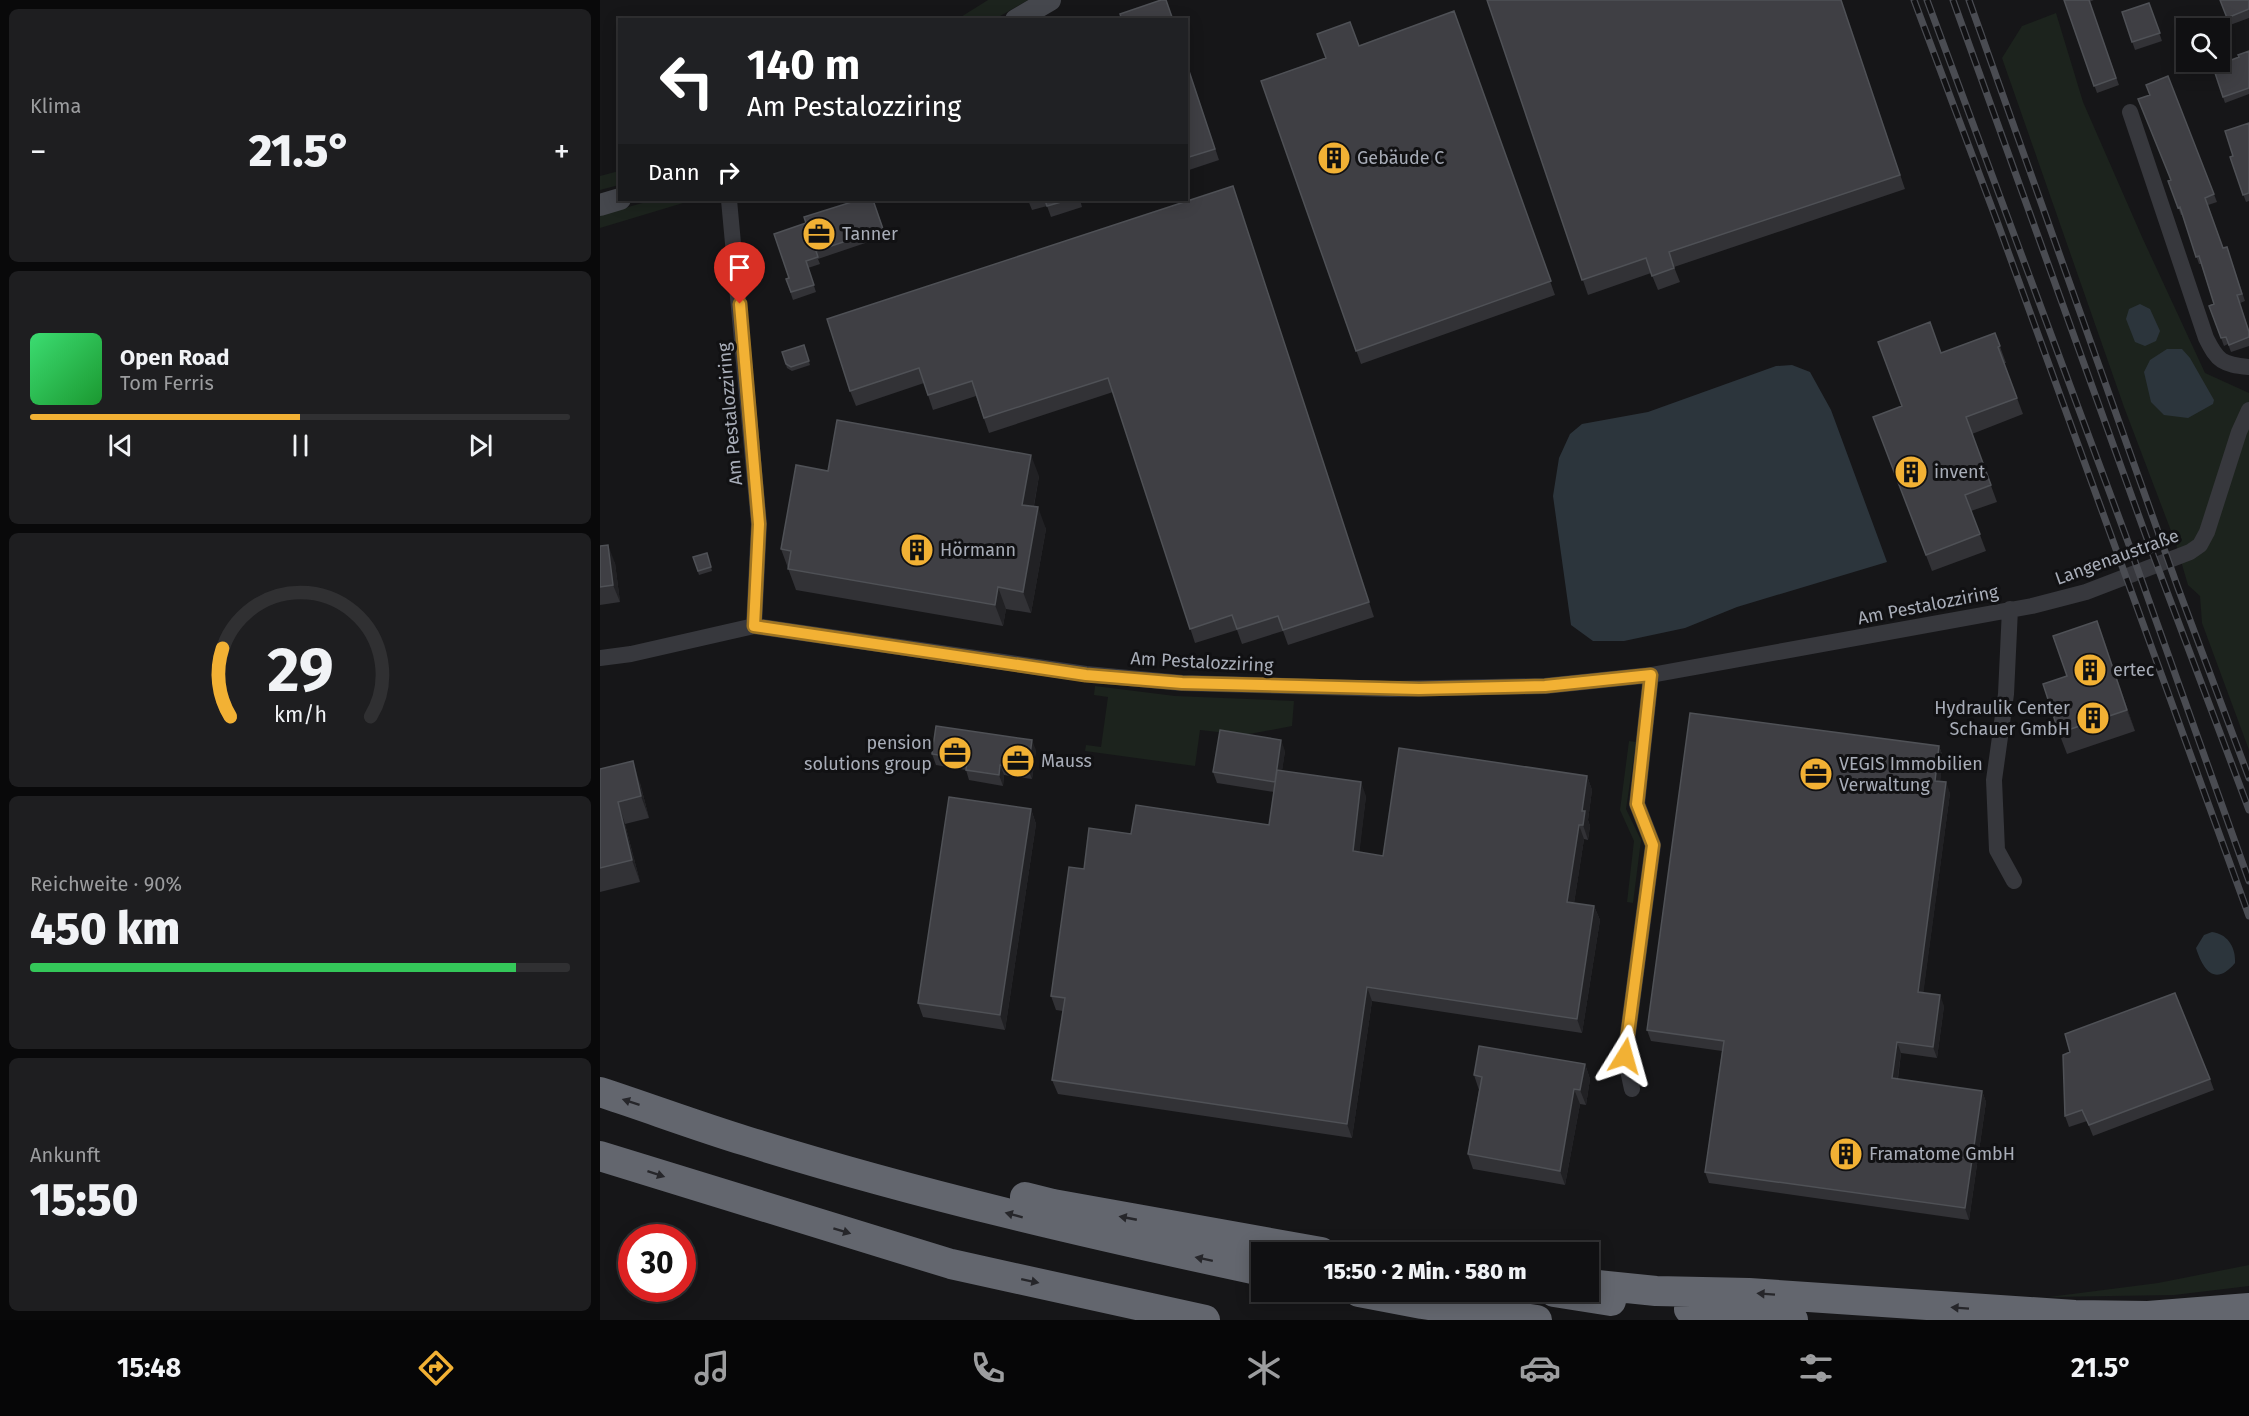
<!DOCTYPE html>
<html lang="de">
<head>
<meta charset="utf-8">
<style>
	body { margin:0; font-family:"Fira Sans",sans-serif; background:#1e1e20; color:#f1f3f6; height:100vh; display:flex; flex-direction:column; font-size:22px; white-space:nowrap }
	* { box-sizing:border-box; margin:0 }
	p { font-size:20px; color:#9c9d9f }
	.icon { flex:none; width:33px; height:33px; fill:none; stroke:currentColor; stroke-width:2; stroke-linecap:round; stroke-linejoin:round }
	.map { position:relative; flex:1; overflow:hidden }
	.side { display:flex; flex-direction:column; gap:9px; padding:9px; background:#09090a; width:600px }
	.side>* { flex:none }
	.banner { position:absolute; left:18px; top:18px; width:570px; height:183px; border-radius:0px; box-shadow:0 3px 15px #0003,0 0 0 2px #303032; background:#202124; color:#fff; overflow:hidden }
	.fabs { position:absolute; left:1576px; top:18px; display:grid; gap:12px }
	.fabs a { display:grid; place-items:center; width:54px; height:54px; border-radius:0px; background:#101012; box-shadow:0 3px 15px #0003,0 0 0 2px #303032; font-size:30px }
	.speed { position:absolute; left:18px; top:1224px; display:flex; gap:12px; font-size:30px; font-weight:700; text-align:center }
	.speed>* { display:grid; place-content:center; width:78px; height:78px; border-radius:50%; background:#101012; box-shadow:0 3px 15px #0003,0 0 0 2px #303032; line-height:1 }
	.speed .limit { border:9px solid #d22; background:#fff; color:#111 }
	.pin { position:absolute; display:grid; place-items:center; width:51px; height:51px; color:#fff; margin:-62px -26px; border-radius:50% 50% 50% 0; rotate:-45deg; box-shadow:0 0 6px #0007 }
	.pin .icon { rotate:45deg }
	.me { position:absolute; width:66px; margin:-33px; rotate:8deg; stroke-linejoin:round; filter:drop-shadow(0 0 4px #0008) }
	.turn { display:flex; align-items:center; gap:21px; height:126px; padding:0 30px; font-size:27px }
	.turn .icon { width:78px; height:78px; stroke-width:2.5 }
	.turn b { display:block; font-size:42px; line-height:51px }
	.then { display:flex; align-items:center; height:57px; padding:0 30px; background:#0003; gap:12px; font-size:22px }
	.big { font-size:45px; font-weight:800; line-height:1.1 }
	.side .widget { flex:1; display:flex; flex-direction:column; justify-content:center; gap:9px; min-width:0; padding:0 21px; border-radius:9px; background:#1e1e20 }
	.side .dial { align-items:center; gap:0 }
	.dial svg { height:156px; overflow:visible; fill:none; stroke:#303032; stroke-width:7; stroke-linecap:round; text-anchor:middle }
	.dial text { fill:#f1f3f6; stroke:none }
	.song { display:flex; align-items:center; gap:18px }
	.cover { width:72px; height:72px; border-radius:9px; background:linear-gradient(135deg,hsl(140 70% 55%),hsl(130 70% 35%)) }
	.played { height:6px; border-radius:3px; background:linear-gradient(90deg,#f2b134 50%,#303032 50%) }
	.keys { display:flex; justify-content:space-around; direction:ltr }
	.heat { display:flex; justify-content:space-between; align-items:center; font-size:33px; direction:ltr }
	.charge { height:9px; border-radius:4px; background:linear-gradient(90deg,#34c759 90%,#303032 0) }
	.trip { position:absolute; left:651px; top:1242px; width:348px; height:60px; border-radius:0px; background:#101012; box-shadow:0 3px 15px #0003,0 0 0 2px #303032; font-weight:800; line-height:60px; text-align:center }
	.tabs { display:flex; height:96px; justify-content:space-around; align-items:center; background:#060607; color:#9c9d9f }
	.tabs .icon { width:42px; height:42px }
	.tabs .selected { color:#f2b134 }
	.tabs b { font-size:27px; color:#f1f3f6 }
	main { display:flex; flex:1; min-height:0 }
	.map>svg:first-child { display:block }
	.green { fill:#1c231d }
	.water { fill:#2c353c }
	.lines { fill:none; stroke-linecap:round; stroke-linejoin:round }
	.minor { stroke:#37383d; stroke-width:16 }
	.secondary { stroke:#45474d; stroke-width:22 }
	.motorway { stroke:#63666e; stroke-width:30 }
	.rail-casing { stroke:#4a4c52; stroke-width:7 }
	.rail { stroke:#111113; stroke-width:4.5; stroke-dasharray:14; stroke-linecap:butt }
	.wall { fill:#323236 }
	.shaded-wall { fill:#212124 }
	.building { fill:#3f3f44; stroke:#4f5156; stroke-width:1.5 }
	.oneway { fill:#26262a }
	.route-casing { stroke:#9d7322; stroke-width:15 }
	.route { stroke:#f2b134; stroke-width:10 }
	.labels { text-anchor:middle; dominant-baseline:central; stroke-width:6; stroke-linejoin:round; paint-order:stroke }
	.poi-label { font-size:18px; fill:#a8adb8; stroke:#111113; text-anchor:start }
	.street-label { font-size:18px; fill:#a8adb8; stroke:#111113 }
</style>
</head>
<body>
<main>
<section class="side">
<div class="widget"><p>Klima</p>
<div class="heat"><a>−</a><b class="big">21.5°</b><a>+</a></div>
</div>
<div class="widget">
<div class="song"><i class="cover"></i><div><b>Open Road</b><p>Tom Ferris</p></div></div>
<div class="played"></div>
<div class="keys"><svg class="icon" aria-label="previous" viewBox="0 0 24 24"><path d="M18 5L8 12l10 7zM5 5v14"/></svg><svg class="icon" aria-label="pause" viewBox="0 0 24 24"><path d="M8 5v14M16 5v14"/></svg><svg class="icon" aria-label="next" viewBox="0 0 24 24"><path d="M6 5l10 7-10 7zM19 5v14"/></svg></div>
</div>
<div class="widget dial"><svg viewBox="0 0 100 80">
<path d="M14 69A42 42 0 1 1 86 69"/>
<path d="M14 69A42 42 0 0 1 10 34" stroke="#f2b134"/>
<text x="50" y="56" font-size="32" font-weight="700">29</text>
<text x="50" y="72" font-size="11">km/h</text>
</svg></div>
<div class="widget"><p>Reichweite · 90%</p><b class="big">450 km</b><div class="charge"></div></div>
<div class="widget"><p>Ankunft</p><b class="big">15:50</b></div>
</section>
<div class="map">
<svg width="1649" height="1320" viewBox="0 0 1649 1320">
	<rect width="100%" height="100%" fill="#161618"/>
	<path class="green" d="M388 0H428L395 19 356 20Z
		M1456 13 1483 102 1542 237 1605 373 1649 393V750L1602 623 1600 596 1588 585 1576 544 1524 407 1402 58 1422 26Z
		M19 171V185L0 190V176Z
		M53 200H93L0 228V215Z
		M495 686 575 696 694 701 692 726 644 735 600 730 595 766 485 751 486 745 501 747 508 697 494 695Z
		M1029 741 1036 742 1026 809 1041 840 1033 903 1027 902 1034 841 1020 810Z
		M1649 1265V1286L1574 1295 1449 1297 1558 1283Z"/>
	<path class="water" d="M1540 304 1550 309 1560 331 1556 341 1545 346 1535 342 1526 319 1529 309Z
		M1567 349H1582L1590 358 1614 400 1613 404 1588 418 1564 415 1551 402 1544 372 1550 360Z
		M1192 365 1210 372 1231 410 1287 562 1137 607 1085 628 1024 641H993L971 625 953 496 959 458 970 434 982 424 1048 412 1176 366Z
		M1612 932C1628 934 1636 948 1635 963 1615 987 1603 970 1596 948L1604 935Z"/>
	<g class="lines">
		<path class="minor" d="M1530 112 1606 338C1618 362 1622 364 1649 367
			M1410 609 1406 694 1394 780 1397 850 1414 881
			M154 626 486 674 582 683 790 689 945 686 1051 675 1432 606 1486 592 1590 552 1600 545 1607 532 1639 432 1649 410
			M0 658 31 654 154 626 159 524 129 200
			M1032 1089 1025 1056 1053 845 1037 804 1051 675"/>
		<path class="secondary" d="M416 20 450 0
			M0 205 20 199"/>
		<path class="motorway" d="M0 1092C49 1108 97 1126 146 1141 316 1194 488 1234 662 1271
			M0 1156 351 1264 605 1320
			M425 1197 453 1204 721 1252
			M988 1284 1056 1291 1149 1293 1475 1315 1548 1316 1649 1308
			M759 1292 822 1304 937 1320
			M954 1292 1011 1301
			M1089 1309 1193 1320"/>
		<g class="rail-casing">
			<path id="rail" d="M1314 0 1398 224 1649 916
				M1327 0 1528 542 1649 881
				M1353 0 1546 536 1649 810
				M1369 0 1578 588 1649 778"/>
		</g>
		<use href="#rail" class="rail"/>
	</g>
	<path class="wall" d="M887 0H1241L1305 189 1074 267 1080 282 1058 290 1051 273 988 295Z
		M1464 0H1494L1489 2 1519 85 1497 93Z
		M1620 0H1649V18L1630 25Z
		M1549 3 1562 41 1535 50 1522 12Z
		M854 11 955 295 761 364 661 81Z
		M1649 51V94L1625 103 1613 67 1639 57Z
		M586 61 619 160 586 171Z
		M1568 76 1617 202 1608 205 1623 248 1627 247 1645 301 1640 303 1649 331V346L1631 352 1628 344 1624 346 1609 306 1614 304 1601 264H1599L1582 215H1581L1568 181 1570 180 1550 95Z
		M1649 123V201L1646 202 1630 157 1633 156Z
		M273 200 286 236 218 259 220 264 208 268 216 292 193 300 186 279 189 278 174 234Z
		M428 200H480L482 207 451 217 447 206 432 210Z
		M638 201 774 617 688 645 683 631 642 644 637 630 595 643 513 392 389 433 376 396 333 410 324 383 256 406 250 391Z
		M1395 333 1406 363H1404L1423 414 1372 434 1397 502 1371 511 1386 551 1332 571 1273 417 1302 406 1341 353Z
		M204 345 210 365 192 371 187 368 182 352Z
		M228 471 439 476 434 506 446 529 431 613 406 609 403 626 196 590 181 549Z
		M0 546 15 563 20 602 0 605Z
		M107 553 112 571 99 575 93 557Z
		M1497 621 1535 731 1467 754 1459 733 1467 676Z
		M1339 746 1343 757 1340 781 1350 793 1323 993 1344 1006 1337 1058 1301 1053 1298 1079 1382 1091 1386 1102 1369 1220 1109 1183 1105 1172 1122 1051 1051 1041 1047 1030Z
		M436 750 432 779 404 775 403 786 369 780 366 770 336 765 332 754Z
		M685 751 682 770 766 796 759 852 783 856 987 776 992 790 988 820 990 826 988 840 984 839 974 903 994 906 1000 920 982 1033 772 1001 752 1138 458 1094 452 1080 463 1011 456 1010 451 996 484 869 531 834 669 825 674 792 617 783 613 772Z
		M0 769 40 783 49 818 25 824 40 882 0 892Z
		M431 809 436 824 405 1030 323 1017 318 1003Z
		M1463 1055 1610 1079 1614 1090 1493 1136 1487 1121 1469 1127 1465 1116Z
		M985 1064 990 1079 986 1105 980 1104 965 1185 873 1169 868 1154 879 1090 874 1075Z"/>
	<path class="shaded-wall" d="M633 186 638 201 774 617 769 602Z
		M431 455 439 476 430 526 422 505Z
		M438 507 446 529 431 613 423 592Z
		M8 545 15 563 20 602 13 585Z
		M398 587 406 609 403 626 395 605Z
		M1497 621 1505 642 1535 731 1527 710Z
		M432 740 436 750 432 779 428 769Z
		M681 740 685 751 679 793 675 782Z
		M1339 746 1343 757 1339 792 1335 781Z
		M33 761 40 783 49 818 41 796Z
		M400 765 404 775 403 786 399 775Z
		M987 776 992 790 988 820 990 826 988 840 983 825 982 811Z
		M761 782 766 796 758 865 753 851Z
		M1346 782 1350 793 1322 1003 1318 992Z
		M18 802 25 824 40 882 32 860Z
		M431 809 436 824 405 1030 400 1015Z
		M979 825 984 839 972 916 967 902Z
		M994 906 1000 920 982 1033 977 1019Z
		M767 987 772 1001 752 1138 747 1124Z
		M1340 995 1344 1006 1337 1058 1333 1047Z
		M1297 1042 1301 1053 1296 1089 1292 1078Z
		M985 1064 990 1079 986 1105 980 1090Z
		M974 1089 980 1104 965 1185 960 1171Z
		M1382 1091 1386 1102 1369 1220 1365 1208Z"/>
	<path class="building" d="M561 0H566L573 20H522L520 14Z
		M887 0H1241L1300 175 1069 252 1074 268 1052 276 1046 258 982 280Z
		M1464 0H1489L1516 78 1494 86Z
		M1620 0H1649V9L1627 18Z
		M1549 3 1560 33 1532 42 1522 12Z
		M854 11 951 281 756 351 661 81 726 58 717 34 750 22 759 46Z
		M1649 51V88L1623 97 1613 67 1639 57 1638 55Z
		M586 62 615 149 586 158Z
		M1568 76 1614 194 1605 198 1623 248 1627 247 1642 294 1637 295 1649 332V337L1629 345 1626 337 1621 338 1609 306 1614 304 1599 256 1596 257 1580 207 1578 208 1568 181 1571 180 1538 99 1550 95 1546 85Z
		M1649 123V193L1643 195 1630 157 1633 156 1625 131Z
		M633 186 769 602 683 630 678 616 637 629 632 615 590 629 508 378 384 418 372 381 328 395 319 368 250 391 227 319Z
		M258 200H273L283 229 216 251 218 257 206 261 214 285 191 292 186 279 189 278 174 234 206 223 204 217Z
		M445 200H468L447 206Z
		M1330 322 1341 353 1395 333 1400 346 1398 347 1417 398 1366 417 1391 485 1365 495 1380 534 1326 555 1273 417 1302 406 1278 342Z
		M204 345 209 361 191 367 186 364 182 352Z
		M237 420 431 455 422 505 438 507 423 592 398 587 395 605 188 569 191 551 181 549 196 465 228 471Z
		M8 545 13 585 0 587V546Z
		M107 553 111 567 98 571 93 557Z
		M1497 621 1527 710 1459 733 1443 684 1467 676 1453 636Z
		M1090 713 1339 746 1335 781 1346 782 1318 992 1340 995 1333 1047 1297 1042 1292 1078 1382 1091 1365 1208 1105 1172 1124 1041 1047 1030Z
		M336 726 432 740 428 769 400 765 399 775 366 770 367 760 332 754Z
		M620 730 681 740 675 782 613 772Z
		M799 748 987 776 982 811H985L983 825H979L967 902 994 906 977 1019 767 987 747 1124 452 1080 465 998 451 996 469 867 484 869 489 828 531 834 536 805 669 825 677 770 761 782 753 851 783 856Z
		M33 761 41 796 18 802 32 860 0 868V769Z
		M349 797 431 809 400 1015 318 1003Z
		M1575 993 1610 1079 1489 1125 1482 1110 1465 1116 1463 1055 1470 1052 1465 1034Z
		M879 1046 985 1064 980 1090 974 1089 960 1171 868 1154 882 1077 874 1075Z"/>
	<defs><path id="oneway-solid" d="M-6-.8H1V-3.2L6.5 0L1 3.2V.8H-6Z" transform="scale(1.5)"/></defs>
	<g class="oneway">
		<use href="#oneway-solid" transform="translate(31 1102) rotate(-162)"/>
		<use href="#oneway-solid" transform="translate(56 1174) rotate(18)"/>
		<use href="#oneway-solid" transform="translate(414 1215) rotate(-165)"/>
		<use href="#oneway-solid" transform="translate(528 1218) rotate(-169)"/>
		<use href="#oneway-solid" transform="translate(242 1231) rotate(17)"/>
		<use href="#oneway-solid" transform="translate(604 1259) rotate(-168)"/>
		<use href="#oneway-solid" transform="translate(430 1281) rotate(12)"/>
		<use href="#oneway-solid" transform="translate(1166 1294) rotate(-176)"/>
		<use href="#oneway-solid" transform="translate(1360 1308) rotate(-176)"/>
	</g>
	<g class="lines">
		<g class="route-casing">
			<path id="route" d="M140 304 159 524 154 626 486 675 582 683 819 689 945 686 1051 675 1037 804 1053 845 1025 1056"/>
		</g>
		<use href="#route" class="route"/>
	</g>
	<defs>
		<g id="building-disc" transform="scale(1.725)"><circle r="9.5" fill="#f2b134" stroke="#111113"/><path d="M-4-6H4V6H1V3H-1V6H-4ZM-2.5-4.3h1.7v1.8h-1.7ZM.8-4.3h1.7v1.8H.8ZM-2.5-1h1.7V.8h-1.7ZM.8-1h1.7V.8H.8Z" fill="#111"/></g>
		<g id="office-disc" transform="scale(1.725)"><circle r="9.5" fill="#f2b134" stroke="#111113"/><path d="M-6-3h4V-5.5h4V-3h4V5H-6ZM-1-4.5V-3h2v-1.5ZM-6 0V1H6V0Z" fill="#111"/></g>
	</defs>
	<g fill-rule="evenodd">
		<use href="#building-disc" x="734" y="158"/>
		<use href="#office-disc" x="219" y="234"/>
		<use href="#building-disc" x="1311" y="472"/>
		<use href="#building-disc" x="317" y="550"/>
		<use href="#building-disc" x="1490" y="670"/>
		<use href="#building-disc" x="1493" y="718"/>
		<use href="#office-disc" x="355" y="753"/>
		<use href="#office-disc" x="418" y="761"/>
		<use href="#office-disc" x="1216" y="774"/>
		<use href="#building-disc" x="1246" y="1154"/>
	</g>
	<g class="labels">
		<g class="poi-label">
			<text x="757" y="158">Gebäude C</text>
			<text x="242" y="234">Tanner</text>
			<text x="1334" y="472">invent</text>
			<text x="340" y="550">Hörmann</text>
			<text x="1513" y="670">ertec</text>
			<text x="1470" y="708" text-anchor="end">Hydraulik Center<tspan x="1470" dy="21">Schauer GmbH</tspan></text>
			<text x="332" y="743" text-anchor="end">pension<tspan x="332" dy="21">solutions group</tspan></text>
			<text x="441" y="761">Mauss</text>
			<text x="1239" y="764">VEGIS Immobilien<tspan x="1239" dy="21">Verwaltung</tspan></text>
			<text x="1269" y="1154">Framatome GmbH</text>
		</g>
		<g class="street-label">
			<text transform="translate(130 414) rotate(-95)">Am Pestalozziring</text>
			<text transform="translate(1517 557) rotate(-20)">Langenaustraße</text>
			<text transform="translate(1328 605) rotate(-11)">Am Pestalozziring</text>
			<text transform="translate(602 662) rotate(3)">Am Pestalozziring</text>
		</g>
	</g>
</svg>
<div class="fabs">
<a><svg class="icon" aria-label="search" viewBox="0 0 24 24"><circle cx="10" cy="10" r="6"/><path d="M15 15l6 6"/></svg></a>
</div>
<div class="speed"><div class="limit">30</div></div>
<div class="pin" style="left:140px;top:304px;background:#d93025"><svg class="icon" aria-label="arrive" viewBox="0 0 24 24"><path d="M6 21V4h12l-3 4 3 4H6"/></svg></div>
<svg class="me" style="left:1025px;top:1056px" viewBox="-20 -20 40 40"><path d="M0-17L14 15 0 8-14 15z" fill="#f2b134" stroke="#fff" stroke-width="4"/></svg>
<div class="trip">15:50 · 2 Min. · 580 m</div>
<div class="banner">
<div class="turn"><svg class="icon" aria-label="left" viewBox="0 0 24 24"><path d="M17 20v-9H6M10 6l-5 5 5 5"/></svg><div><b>140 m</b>Am Pestalozziring</div></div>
<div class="then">Dann<svg class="icon" aria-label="right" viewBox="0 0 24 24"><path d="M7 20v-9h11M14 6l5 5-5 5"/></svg></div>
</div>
</div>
</main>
<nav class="tabs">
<b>15:48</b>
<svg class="icon selected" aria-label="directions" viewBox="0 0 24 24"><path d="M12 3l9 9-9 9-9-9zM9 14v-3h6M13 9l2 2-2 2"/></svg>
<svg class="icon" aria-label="music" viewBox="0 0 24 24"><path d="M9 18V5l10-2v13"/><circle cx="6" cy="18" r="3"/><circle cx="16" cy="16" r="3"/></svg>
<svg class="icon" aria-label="phone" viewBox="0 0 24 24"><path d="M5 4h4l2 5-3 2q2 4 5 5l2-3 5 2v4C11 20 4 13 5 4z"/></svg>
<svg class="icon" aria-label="climate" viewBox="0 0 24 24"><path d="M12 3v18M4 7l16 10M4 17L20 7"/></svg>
<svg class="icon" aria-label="car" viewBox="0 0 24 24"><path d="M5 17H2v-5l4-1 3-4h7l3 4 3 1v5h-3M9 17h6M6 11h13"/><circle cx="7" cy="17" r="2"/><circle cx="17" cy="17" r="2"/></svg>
<svg class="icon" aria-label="filters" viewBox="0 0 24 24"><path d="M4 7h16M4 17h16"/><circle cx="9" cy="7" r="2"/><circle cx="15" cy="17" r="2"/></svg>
<b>21.5°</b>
</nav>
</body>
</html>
